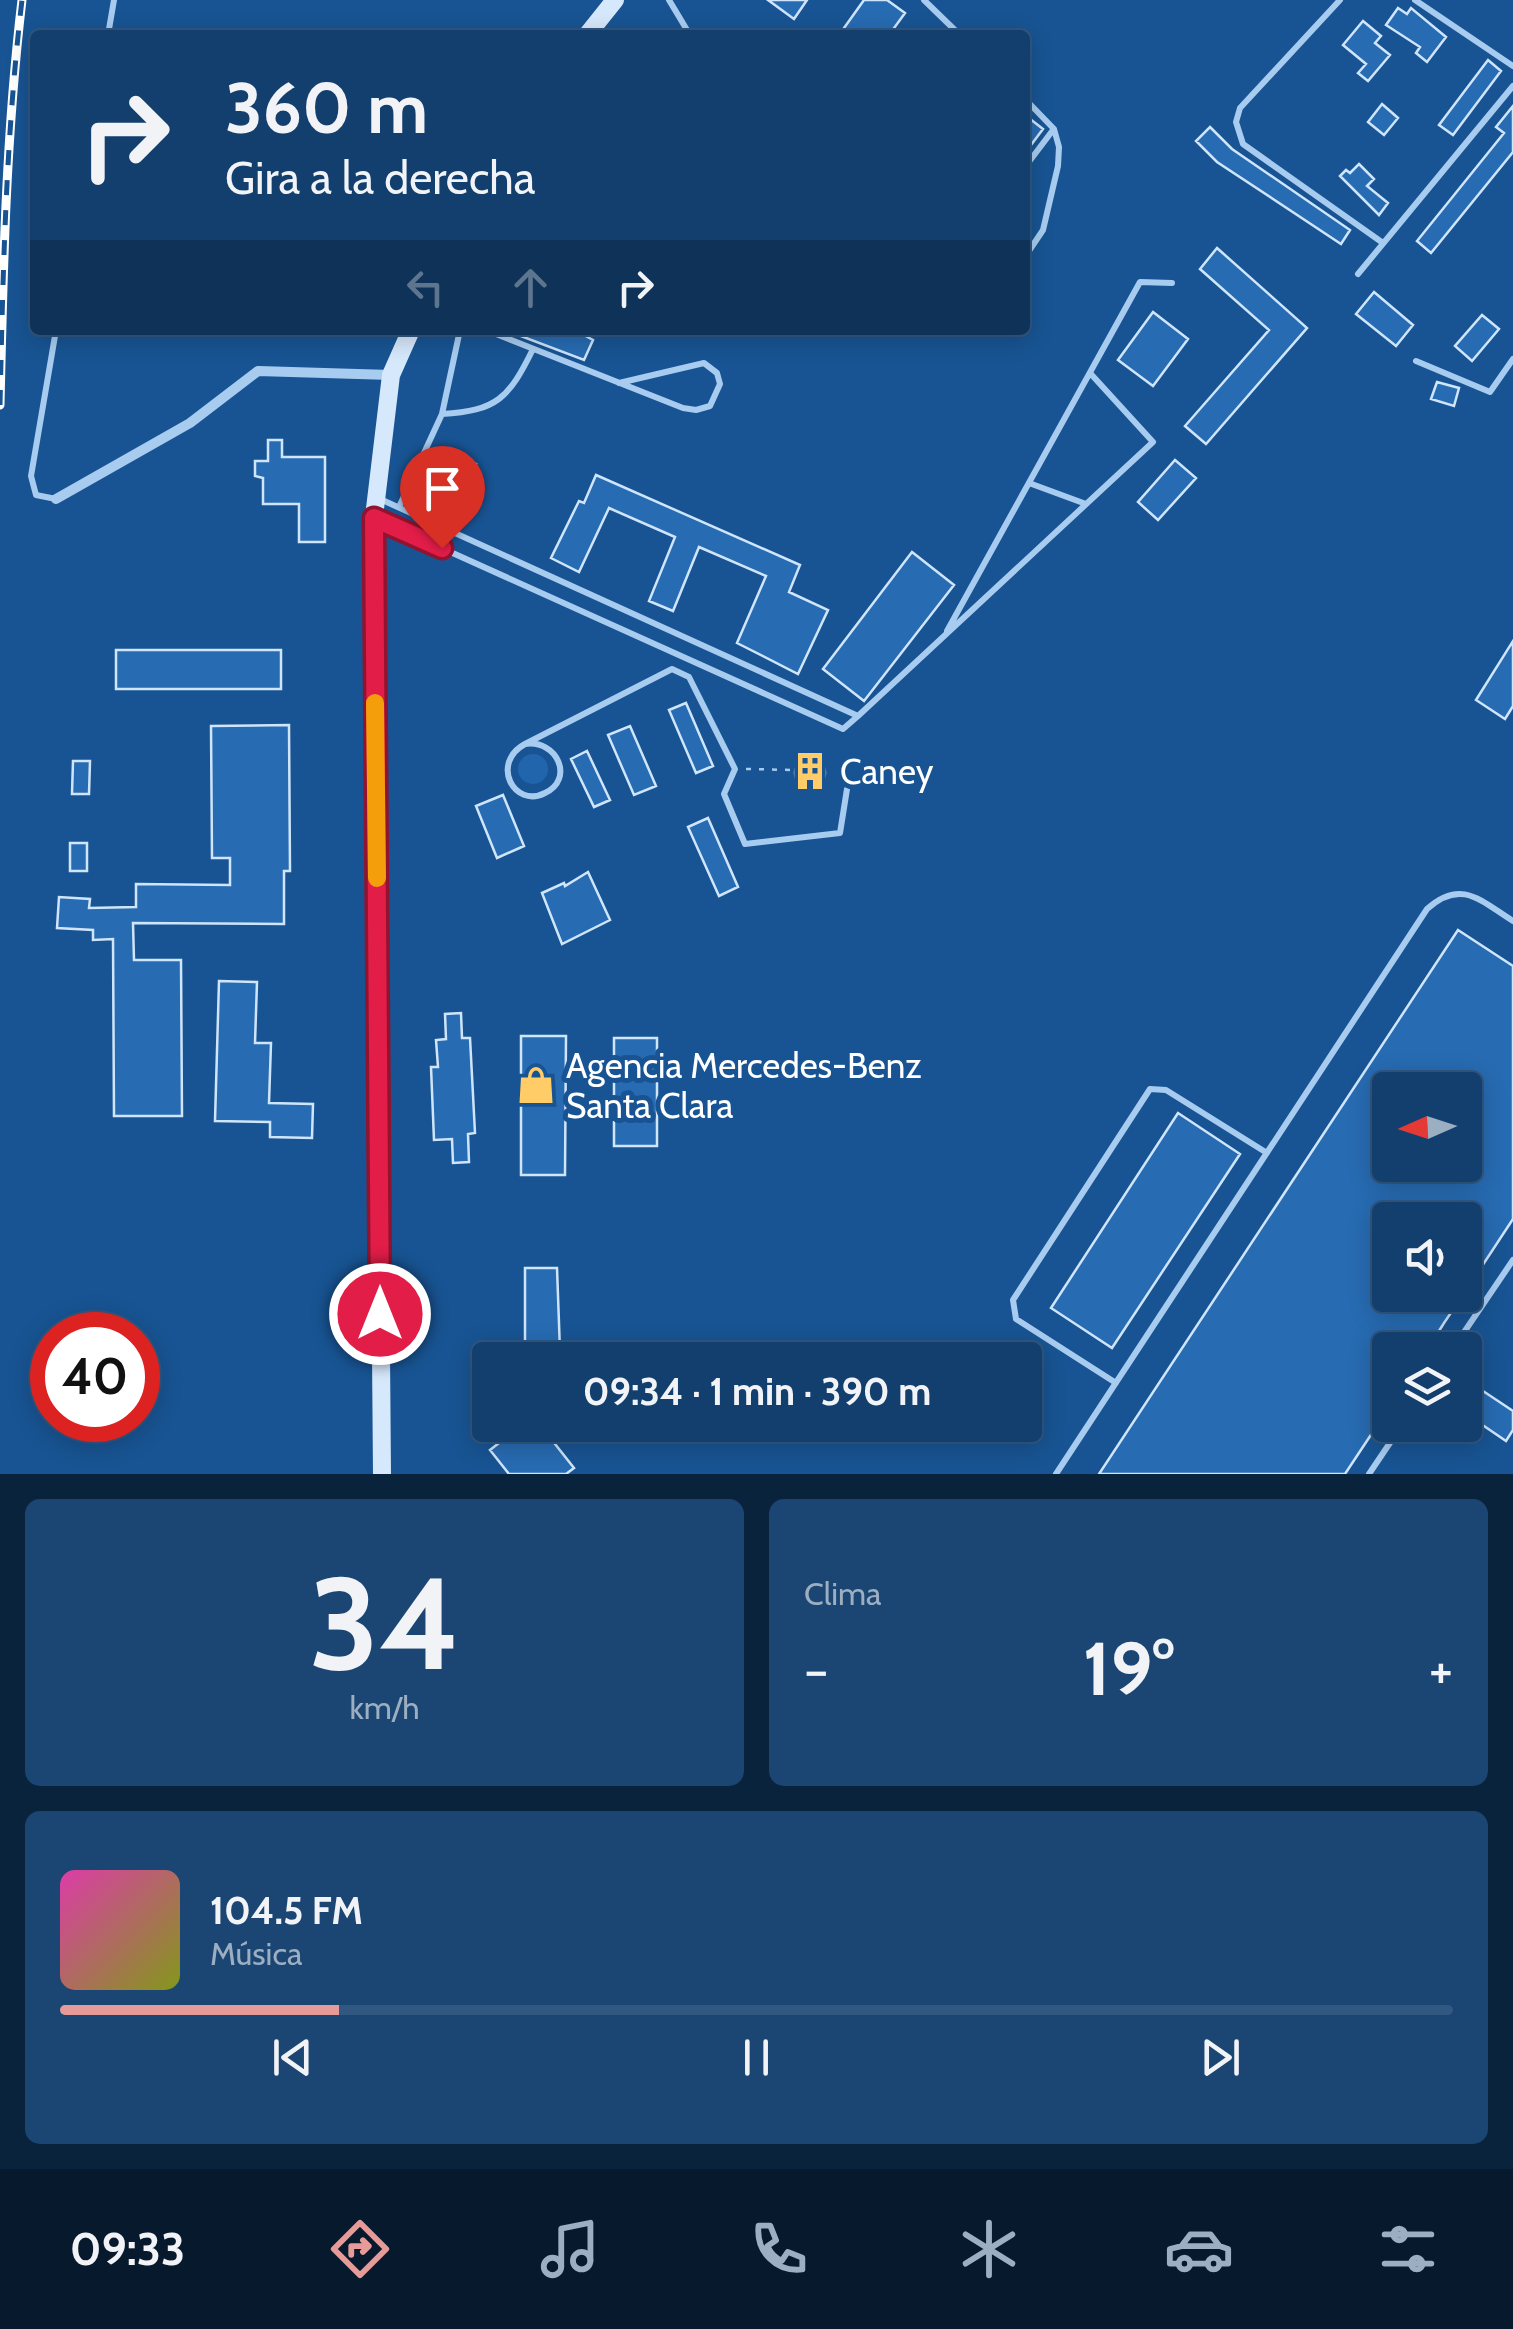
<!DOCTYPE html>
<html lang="es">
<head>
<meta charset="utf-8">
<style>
	body { margin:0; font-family:Cabin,sans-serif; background:#1b4673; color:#f1f3f6; height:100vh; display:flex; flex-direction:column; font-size:38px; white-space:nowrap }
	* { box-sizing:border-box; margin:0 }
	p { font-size:32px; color:#9cafc2 }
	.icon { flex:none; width:55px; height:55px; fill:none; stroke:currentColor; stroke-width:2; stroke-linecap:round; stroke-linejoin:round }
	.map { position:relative; height:1474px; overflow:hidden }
	.panel { display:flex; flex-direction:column; gap:25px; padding:25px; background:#0a233c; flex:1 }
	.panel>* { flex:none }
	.guide { position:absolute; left:30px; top:30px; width:1000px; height:305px; border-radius:10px; box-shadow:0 5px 25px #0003,0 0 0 2px #315881; background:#123f6e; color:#f1f3f6; overflow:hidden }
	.needle { width:65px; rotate:267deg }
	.controls { position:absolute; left:1372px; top:1072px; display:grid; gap:20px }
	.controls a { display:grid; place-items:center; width:110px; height:110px; border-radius:10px; background:#123f6e; box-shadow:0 5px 25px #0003,0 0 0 2px #315881; font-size:50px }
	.speed { position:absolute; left:30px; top:1312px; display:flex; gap:20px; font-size:50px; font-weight:700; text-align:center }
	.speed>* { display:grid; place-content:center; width:130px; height:130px; border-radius:50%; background:#123f6e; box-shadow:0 5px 25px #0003,0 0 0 2px #315881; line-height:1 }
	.speed .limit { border:15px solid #d22; background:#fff; color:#111 }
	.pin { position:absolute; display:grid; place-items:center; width:85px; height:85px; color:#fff; margin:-102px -42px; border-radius:50% 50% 50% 0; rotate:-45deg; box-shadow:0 0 10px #0007 }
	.pin .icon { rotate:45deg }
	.me { position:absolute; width:110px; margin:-55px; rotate:0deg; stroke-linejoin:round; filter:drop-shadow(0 0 8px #0008) }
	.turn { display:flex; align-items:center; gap:35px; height:210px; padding:0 30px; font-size:45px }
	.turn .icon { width:130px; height:130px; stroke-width:2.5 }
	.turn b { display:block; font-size:70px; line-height:85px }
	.lanes { display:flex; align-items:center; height:95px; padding:0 30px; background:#0003; justify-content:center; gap:50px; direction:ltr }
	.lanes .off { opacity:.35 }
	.big { font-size:75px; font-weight:800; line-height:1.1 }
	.panel .tile { flex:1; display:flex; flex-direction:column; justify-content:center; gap:15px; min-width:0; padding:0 35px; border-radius:15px; background:#1b4673 }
	.panel .dial { align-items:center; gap:0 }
	.dial b { font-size:130px; line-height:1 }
	.song { display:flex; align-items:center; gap:30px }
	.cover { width:120px; height:120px; border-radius:15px; background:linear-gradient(135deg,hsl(320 70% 55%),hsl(70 70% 35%)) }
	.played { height:10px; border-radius:5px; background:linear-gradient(90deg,#e69b98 20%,#315881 20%) }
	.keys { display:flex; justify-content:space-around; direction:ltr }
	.heat { display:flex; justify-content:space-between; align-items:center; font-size:55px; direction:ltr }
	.panel .tiles { flex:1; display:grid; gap:25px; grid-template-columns:1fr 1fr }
	.tile:last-child { grid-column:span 2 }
	.trip { position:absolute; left:472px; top:1342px; width:570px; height:100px; border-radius:10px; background:#123f6e; box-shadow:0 5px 25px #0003,0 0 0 2px #315881; font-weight:800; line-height:100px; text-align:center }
	.tabs { display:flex; height:160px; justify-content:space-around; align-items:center; background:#07192c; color:#9cafc2 }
	.tabs .icon { width:70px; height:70px }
	.tabs .current { color:#e69b98 }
	.tabs b { font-size:45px; color:#f1f3f6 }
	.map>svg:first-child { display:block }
	.green { fill:#2166ad }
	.building { fill:#276bb2; stroke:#cfe5fb; stroke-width:2.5; fill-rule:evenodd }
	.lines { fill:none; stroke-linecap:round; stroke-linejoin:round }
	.path { stroke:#a8ccf0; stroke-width:2.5; stroke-dasharray:5 8; stroke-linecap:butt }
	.lane { stroke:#a8ccf0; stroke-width:6 }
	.street { stroke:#a8ccf0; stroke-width:10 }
	.secondary { stroke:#d6e8fb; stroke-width:18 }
	.rail-casing { stroke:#fff; stroke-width:9 }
	.rail { stroke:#185493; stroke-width:5; stroke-dasharray:15; stroke-linecap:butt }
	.route-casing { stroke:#92132f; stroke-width:25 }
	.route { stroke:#e11d48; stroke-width:18 }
	.slow { stroke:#f59e0b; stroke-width:18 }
	.labels { text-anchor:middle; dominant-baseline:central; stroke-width:10; stroke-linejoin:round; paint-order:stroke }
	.poi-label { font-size:35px; fill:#fff; stroke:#185493; text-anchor:start }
</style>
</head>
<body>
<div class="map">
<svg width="1513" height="1474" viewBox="0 0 1513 1474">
	<rect width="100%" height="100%" fill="#185493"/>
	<path class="green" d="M518 769a15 15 0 1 1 30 0a15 15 0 1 1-30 0Z"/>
	<path class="building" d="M768 0H807L794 19Z
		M864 0H887L905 13 889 35H839Z
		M1398 8 1407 14 1411 8 1446 37 1427 62 1416 53 1420 47 1386 25Z
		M1363 21 1381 36 1375 43 1390 55 1368 81 1358 73 1366 64 1343 45Z
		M1488 60 1501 71 1453 135 1439 125Z
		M1382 104 1398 118 1384 135 1368 122Z
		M1513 106V152L1431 253 1417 241 1504 133 1496 127Z
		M1025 115 1043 129 1025 153Z
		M1210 127 1232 149 1350 230 1341 244 1217 162 1196 141Z
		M1359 164 1374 179 1367 186 1388 203 1379 215 1340 176 1346 170 1350 173Z
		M1217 248 1307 328 1206 444 1185 426 1269 330 1200 269Z
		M1374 292 1413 325 1396 346 1356 314Z
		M1153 312 1188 339 1153 386 1118 360Z
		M1482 315 1499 329 1472 361 1455 346Z
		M505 330H584L582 334 593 340 584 360Z
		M1437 382 1459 388 1454 406 1431 399Z
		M268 440H282V457H325V542H299V504H263V478L255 476V461H268Z
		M440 451 476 464 454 515 420 501Z
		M1175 460 1196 478 1158 520 1138 502Z
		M596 475 800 565 789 592 828 610 798 674 737 643 766 576 699 547 673 611 649 601 675 537 609 508 579 572 551 558 579 501 584 503Z
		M912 552 954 585 864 701 823 669Z
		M1513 641V706L1505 719 1476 700Z
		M116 650H281V689H116Z
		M686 703 713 766 696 773 669 710Z
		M289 725 290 871H284V924L133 923 134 960H181L182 1116H114L113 939 93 940V930L57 928 59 897 90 899 89 908 136 907V884L230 885V858H212L211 726Z
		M630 726 656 786 634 795 608 735Z
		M587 751 610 800 594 807 571 759Z
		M795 773a15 15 0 1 1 30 0a15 15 0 1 1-30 0Z
		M73 761H90L89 794H72Z
		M503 795 524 846 497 858 476 806Z
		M708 818 738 887 719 896 688 827Z
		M70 843H87V871H70Z
		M588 872 610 920 562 944 542 893 564 883 565 886Z
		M1458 930 1513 966V1219L1465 1292V1220H1390V1295H1463L1444 1323 1427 1350H1390V1406L1345 1474H1099ZM1390 1090H1465V1165H1390Z
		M219 981 257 982 255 1043H271L269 1103 313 1104 312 1138 270 1137V1122L215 1121Z
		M461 1013 462 1038H470L475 1133 468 1134 469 1162 453 1163 452 1139 434 1140 431 1067H438L436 1040 446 1039 445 1014Z
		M521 1036H566L565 1175H521Z
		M614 1038H657V1146H614Z
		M1178 1113 1240 1154 1112 1348 1051 1308Z
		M525 1268H557L560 1351 525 1352Z
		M1471 1383 1513 1411V1430L1506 1441 1465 1413V1392Z
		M522 1425H540L574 1468 566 1474H509L490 1450Z"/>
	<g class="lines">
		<path class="path" d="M746 769 795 770"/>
		<path class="lane" d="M669 0 690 35
			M924 0 960 35
			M1340 0 1240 108 1236 122 1243 144 1383 243
			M1415 0 1513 66
			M108 35 114 0
			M1025 99 1054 129 1059 147 1058 166 1043 230 1025 257
			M1025 167 1053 130
			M1358 274 1513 86
			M486 330 683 408 696 410 710 406 720 384 717 373 704 363 619 383
			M1416 361 1490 392 1513 359
			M442 414C497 411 509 398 533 349
			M1029 483 1086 504
			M56 499 36 495 31 476 56 330
			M399 507 442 414 460 330
			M375 518 843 729 858 716 380 499
			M947 631 1140 282 1172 283
			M858 716 1153 442 1090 373
			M525 744C557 739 575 779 545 793 514 809 490 763 525 744L672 669 689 677 735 769 724 794 745 844 840 833 847 789
			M1452 1350 1513 1260
			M1116 1383 1016 1319 1013 1300 1150 1089 1166 1090 1267 1153
			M1056 1474 1427 909C1461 878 1481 901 1513 921
			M1369 1474 1402 1425"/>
		<path class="street" d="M56 499 190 423 258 371 391 375"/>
		<path class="secondary" d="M587 35 615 0
			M382 1474 374 517 391 375 411 330"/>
		<g class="rail-casing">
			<path id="rail" d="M0 405C3 269 6 135 22 0"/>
		</g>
		<use href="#rail" class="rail"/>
	</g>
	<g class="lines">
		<g class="route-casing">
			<path id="route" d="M380 1314 374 518 442 548"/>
		</g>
		<use href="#route" class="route"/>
		<path class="slow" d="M375 703 377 878"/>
	</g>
	<defs>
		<g id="building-bare" transform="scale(3)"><path d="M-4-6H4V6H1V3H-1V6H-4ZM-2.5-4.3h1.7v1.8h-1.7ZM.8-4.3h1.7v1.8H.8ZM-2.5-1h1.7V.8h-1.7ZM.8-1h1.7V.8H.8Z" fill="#ffcc67" stroke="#185493" stroke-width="2.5" paint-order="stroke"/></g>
		<g id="shop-bare" transform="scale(3)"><path d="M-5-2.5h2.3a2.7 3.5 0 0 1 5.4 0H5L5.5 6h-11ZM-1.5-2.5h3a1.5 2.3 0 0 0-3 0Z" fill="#ffcc67" stroke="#185493" stroke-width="2.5" paint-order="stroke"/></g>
	</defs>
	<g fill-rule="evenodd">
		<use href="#building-bare" x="810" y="771"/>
		<use href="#shop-bare" x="536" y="1085"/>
	</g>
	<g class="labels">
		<g class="poi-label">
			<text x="840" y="771">Caney</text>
			<text x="566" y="1065">Agencia Mercedes-Benz<tspan x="566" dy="40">Santa Clara</tspan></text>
		</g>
	</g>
</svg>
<div class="controls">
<a><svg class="needle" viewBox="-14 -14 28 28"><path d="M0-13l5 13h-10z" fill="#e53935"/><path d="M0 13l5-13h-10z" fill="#9cafc2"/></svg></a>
<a><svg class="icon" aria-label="sound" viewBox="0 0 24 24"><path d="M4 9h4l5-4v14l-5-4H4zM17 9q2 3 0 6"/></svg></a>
<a><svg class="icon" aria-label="layers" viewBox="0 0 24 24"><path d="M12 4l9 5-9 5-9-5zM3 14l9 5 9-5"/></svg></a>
</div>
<div class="speed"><div class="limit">40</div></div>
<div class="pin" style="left:442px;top:548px;background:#d93025"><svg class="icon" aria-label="arrive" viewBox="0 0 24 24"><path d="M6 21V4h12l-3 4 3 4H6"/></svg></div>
<svg class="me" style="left:380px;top:1314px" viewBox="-20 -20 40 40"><circle r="17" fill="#e11d48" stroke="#fff" stroke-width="3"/><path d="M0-11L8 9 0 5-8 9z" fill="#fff"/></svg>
<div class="trip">09:34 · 1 min · 390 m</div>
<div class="guide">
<div class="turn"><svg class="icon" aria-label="right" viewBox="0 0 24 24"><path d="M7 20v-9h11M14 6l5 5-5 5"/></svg><div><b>360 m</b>Gira a la derecha</div></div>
<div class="lanes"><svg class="icon off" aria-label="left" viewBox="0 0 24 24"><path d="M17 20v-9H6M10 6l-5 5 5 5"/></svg><svg class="icon off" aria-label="ahead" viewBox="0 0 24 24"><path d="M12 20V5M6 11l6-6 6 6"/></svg><svg class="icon" aria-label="right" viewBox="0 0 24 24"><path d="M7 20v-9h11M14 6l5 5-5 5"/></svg></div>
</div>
</div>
<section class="panel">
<div class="tiles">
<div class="tile dial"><b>34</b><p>km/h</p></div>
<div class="tile"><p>Clima</p>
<div class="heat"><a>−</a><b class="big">19°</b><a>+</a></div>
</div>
<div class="tile">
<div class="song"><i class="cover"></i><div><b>104.5 FM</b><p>Música</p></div></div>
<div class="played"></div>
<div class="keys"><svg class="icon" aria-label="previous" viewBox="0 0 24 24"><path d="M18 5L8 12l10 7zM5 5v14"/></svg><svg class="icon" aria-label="pause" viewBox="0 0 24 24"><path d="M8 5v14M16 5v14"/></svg><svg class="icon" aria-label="next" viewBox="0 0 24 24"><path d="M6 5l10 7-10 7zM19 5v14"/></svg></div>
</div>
</div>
</section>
<nav class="tabs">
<b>09:33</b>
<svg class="icon current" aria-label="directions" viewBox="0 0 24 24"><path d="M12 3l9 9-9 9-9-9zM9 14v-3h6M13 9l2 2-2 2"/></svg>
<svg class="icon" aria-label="music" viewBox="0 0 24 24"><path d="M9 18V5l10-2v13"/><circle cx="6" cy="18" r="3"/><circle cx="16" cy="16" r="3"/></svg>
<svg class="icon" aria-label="phone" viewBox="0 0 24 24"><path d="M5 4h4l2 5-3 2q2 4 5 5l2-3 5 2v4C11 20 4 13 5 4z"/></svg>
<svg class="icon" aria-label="climate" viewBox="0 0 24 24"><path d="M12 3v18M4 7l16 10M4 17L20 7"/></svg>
<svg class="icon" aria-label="car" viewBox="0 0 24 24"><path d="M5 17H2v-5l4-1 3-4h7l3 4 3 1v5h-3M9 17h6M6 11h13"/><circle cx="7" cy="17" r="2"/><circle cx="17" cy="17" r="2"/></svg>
<svg class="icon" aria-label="filters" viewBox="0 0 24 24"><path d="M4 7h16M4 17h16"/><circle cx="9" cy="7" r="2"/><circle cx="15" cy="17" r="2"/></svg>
</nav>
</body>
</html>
